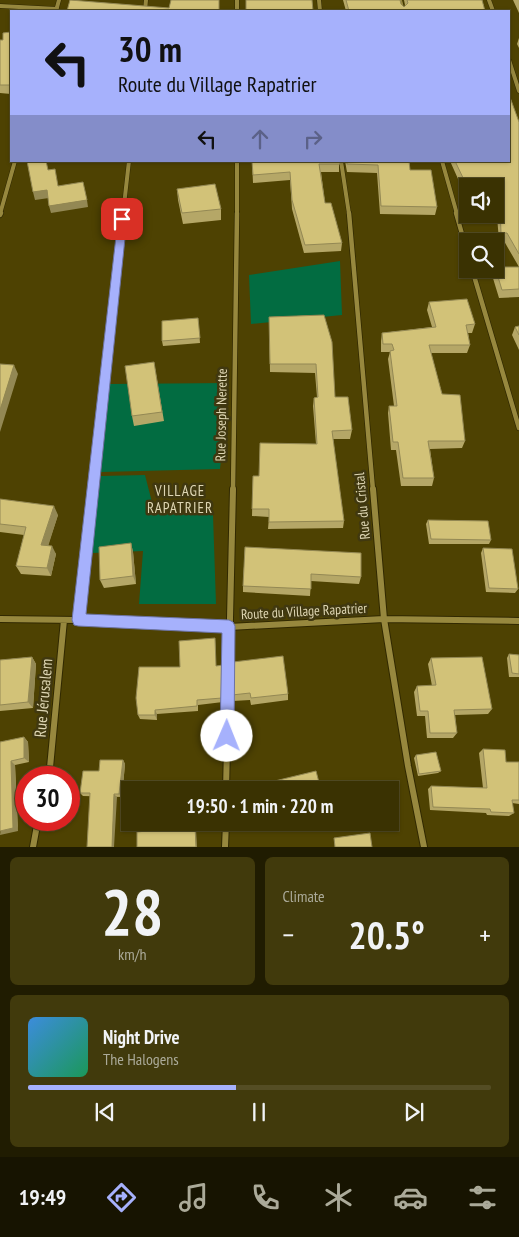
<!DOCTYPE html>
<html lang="en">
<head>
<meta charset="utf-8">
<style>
	body { margin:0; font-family:"PT Sans Narrow",sans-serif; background:#413a0c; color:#f1f3f6; height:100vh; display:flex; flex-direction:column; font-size:19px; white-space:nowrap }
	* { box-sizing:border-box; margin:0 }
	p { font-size:16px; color:#abaa99 }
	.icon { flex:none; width:28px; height:28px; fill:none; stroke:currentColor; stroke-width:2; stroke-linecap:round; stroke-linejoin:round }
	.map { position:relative; height:847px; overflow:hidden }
	.sheet { display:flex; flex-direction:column; gap:10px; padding:10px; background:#201c01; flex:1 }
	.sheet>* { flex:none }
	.guide { position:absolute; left:10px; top:10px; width:500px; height:152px; border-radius:0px; box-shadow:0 1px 4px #0004,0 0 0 1px #544d24; background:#a6b1fc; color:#111; overflow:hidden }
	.buttons { position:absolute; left:459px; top:178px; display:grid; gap:10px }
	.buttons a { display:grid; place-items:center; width:45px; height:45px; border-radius:0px; background:#3a3202; box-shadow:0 1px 4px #0004,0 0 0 1px #544d24; font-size:25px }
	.speed { position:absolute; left:15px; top:766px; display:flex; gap:10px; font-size:25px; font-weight:700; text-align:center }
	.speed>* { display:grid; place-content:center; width:65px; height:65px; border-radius:50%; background:#3a3202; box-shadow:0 1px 4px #0004,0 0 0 1px #544d24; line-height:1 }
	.speed .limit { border:8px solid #d22; background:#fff; color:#111 }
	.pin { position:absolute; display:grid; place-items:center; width:42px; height:42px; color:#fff; margin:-21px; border-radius:10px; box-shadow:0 2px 8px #0006 }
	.me { position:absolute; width:55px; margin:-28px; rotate:1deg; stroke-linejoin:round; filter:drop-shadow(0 0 4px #0008) }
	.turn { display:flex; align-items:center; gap:18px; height:105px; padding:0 25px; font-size:22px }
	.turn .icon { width:65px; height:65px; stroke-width:2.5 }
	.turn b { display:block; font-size:35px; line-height:42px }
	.lanes { display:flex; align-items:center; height:48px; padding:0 25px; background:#0003; justify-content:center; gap:25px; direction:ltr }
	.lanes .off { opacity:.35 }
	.big { font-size:38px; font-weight:800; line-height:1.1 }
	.sheet .tile { flex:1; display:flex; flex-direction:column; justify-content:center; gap:8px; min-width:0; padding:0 18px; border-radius:8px; background:#413a0c }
	.sheet .dial { align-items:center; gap:0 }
	.dial b { font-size:65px; line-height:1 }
	.song { display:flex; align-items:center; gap:15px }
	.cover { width:60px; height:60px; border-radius:8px; background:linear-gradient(135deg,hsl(210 70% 55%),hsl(150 70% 35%)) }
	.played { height:5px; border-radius:2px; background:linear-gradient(90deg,#a6b1fc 45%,#544d24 45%) }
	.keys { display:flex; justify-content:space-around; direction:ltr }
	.heat { display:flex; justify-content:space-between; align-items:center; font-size:28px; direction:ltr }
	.sheet .tiles { flex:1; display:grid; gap:10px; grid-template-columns:1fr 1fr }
	.tile:last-child { grid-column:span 2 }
	.trip { position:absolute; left:121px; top:781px; width:278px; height:50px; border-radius:0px; background:#3a3202; box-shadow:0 1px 4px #0004,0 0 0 1px #544d24; font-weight:800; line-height:50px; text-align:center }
	.tabs { display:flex; height:80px; justify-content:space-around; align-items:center; background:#171401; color:#abaa99 }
	.tabs .icon { width:35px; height:35px }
	.tabs .current { color:#a6b1fc }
	.tabs b { font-size:22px; color:#f1f3f6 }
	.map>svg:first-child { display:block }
	.green { fill:#026c41 }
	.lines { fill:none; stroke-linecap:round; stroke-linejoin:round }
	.minor-far2-casing { stroke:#312900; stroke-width:5 }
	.minor-far1-casing { stroke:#312900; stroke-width:6 }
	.minor-casing { stroke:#312900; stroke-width:8 }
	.minor-far2 { stroke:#97883e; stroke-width:4 }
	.minor-far1 { stroke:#97883e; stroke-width:4.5 }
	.minor { stroke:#97883e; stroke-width:6 }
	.wall { fill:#b5a767 }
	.shaded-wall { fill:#938854 }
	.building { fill:#d2c278; stroke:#938854 }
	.route { fill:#a6b1fc; stroke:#6c73a4 }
	.labels { text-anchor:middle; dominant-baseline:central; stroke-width:5; stroke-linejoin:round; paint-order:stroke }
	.street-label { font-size:14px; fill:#ded6b3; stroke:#403810 }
	.neighbourhood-label { font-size:15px; letter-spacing:1px; fill:#ded6b3; stroke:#403810 }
	.near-street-label { font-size:16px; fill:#ded6b3; stroke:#403810 }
</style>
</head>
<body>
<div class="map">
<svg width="519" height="847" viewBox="0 0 519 847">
	<rect width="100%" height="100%" fill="#4e4202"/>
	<path class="green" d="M340 261 342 315 251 324 249 275Z
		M228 383 220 469 101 472 110 384Z
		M145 475 155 514 213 515 216 604H139L143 551 91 553 101 476Z"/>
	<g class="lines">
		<g class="minor-far2-casing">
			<path id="minor-far2" d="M237 0V11
				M319 0 320 11
				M400 0 403 11
				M489 0 493 11
				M0 6 57 9
				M56 11 59 0
				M145 11 146 0
				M509 60 519 91
				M341 161 349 214
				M442 161 457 214
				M0 214 15 161
				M123 214 129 161
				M237 214V161"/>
		</g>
		<g class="minor-far1-casing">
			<path id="minor-far1" d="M349 213 373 490
				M456 213 468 255
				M0 215 1 213
				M472 269 519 428
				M92 490 123 213
				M233 490 237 213"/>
		</g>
		<g class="minor-casing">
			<path id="minor" d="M373 489 384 619 408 766 424 847
				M0 619 78 620 229 627 384 619 519 621
				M78 620 93 489
				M49 778 64 620
				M226 790 233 489
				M33 847 38 820
				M225 847 226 822"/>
		</g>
		<use href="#minor-far2" class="minor-far2"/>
		<use href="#minor-far1" class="minor-far1"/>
		<use href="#minor" class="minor"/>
	</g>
	<path class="wall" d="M343 0H400L401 4 404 7 405 5 404 0H482L485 11H346Z
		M513 0H519V13Z
		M11 32V94L0 93V40H3Z
		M519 38V48L517 44Z
		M519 122V297L499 298 492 275 494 269 519 267 504 241H499L497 216H480L479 214H495V186H468V189L463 190 450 161H509Z
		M252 161H339V172H321L325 203 342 243 341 251 304 253 292 209 290 180 253 183Z
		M345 161H409L410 170 437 207 435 215 380 214 377 173 347 172Z
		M177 189 221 209V220L183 224 178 200Z
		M429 302 475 324 472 333H468L470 345 467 353H431L442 394 465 441 462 448 430 449 434 478 432 486H401L396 450H391L388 413 389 406H394L388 359 390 352H381V341L382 333 432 327 427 310Z
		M324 315 335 397 352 430 350 439H333L344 521 343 528 268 529 269 517 252 516 253 476H259L316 444 313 406 314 398 317 397 315 373 270 372 269 317Z
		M198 318 200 343 163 346 162 341Z
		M519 326V350L512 335 515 327Z
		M154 362 164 421 134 426 132 416Z
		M0 499 58 515 48 545 56 554 51 576 21 574 16 566 24 535 0 532Z
		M428 520 491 540 489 544H429L426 524Z
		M131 543 133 552 136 584 104 588 100 580Z
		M245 547 361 577 359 584 311 581 310 596 243 592V586Z
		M483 548 518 589 515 593 486 592 481 553Z
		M215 638 216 666 224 670 223 702 198 705V711L157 714V720L140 719 138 715 180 667Z
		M509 654 519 655V677H509L507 658Z
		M32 657 36 664 33 708 0 711V660Z
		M431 658 492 709 488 714 455 715 457 733 453 738H427L425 716H417L414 692 417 686H432L428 664Z
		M233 662 288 694V700L251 705 250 700 233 701Z
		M24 737 28 742 29 762 15 765 18 831 0 742Z
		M483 749 506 762H519V804L512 803 514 813 509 816 487 815 486 813 430 810 428 789 431 786 483 788 479 753Z
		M416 755 441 771 438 773 418 776 414 758Z
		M123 760 125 764 122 797 83 796 80 793 99 771Z"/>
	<path class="shaded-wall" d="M47 190 49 198 35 200 33 192Z
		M87 200 88 207 51 213 49 206Z
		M14 365 18 374 0 432V410Z
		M54 506 58 515 46 553 41 545Z
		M131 543 133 552 136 584 133 576Z
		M52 546 56 554 51 576 47 568Z
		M32 657 36 664 33 708 28 702Z
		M223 665 224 670 223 702 222 698Z
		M155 710 157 714V720L155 715Z
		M24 737 28 742 29 762 24 758Z
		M123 760 125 764 122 797 119 794Z
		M11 761 15 765 18 831 0 835Z
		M114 794 117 797 114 847H112Z
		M195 826 196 829 197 847H196Z"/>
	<path class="building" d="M70 0 169 8 171 0H219V11H67Z
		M246 0H312L313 11H246Z
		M346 0H400L401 4 404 7 408 3 407 0H482L485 11H349Z
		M11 32V85H0V40H3V33Z
		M509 96 511 100 519 122V254L507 233H501L500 208H495V186H473L470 181 465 182 455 161H509Z
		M27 161H46L48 170 55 169 58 186 83 182 87 200 49 206 47 190 33 192Z
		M252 161H339L340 164H319L325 203H331L342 243 305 245 292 200 290 172 253 175Z
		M347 161H409L410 170H431L437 207 381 206 378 165 347 164Z
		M215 184 221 209 182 213 177 189Z
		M495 267H519V289L502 290Z
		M467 299 475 324 466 325 470 345H429L442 394 460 395 465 441H428L434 478H403L398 442H393L389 406H397L390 351 394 350 392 344H383L382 333 436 327 429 302Z
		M324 315 332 342 335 397H348L352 430 332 431 344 521 269 522V509H252L253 476H259L260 443 317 444 314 398 318 397 316 364H270L269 317Z
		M198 318 200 338 162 341V321Z
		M519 326V335L515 327Z
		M154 362 162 412 132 416 125 366Z
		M0 364 14 365 0 410Z
		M0 499 54 506 41 545 52 546 47 568 16 566 26 527 0 524Z
		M428 520 488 521 491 540 431 539Z
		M131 543 133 576 100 580 99 547Z
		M245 547 361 553V577L311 574V589L243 586Z
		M483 548 512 549 518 589 489 588Z
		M215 638 216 666 223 665 222 698 197 700V706L155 710V715H138L136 698 139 667H180L179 641Z
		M509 654 519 655V674L512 673Z
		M283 656 288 694 251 698 250 693 232 695 233 662Z
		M32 657 28 702 0 705V660Z
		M482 657 492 709 454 710 457 733H430L428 711H420L417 686 436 685 431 658Z
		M24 737V758L11 761 13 828 0 831V742Z
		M483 749 505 750 506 762H519V800H512L514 813 491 812 490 809 433 807 431 786 487 788Z
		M436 752 441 771 419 774 416 755Z
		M100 760H123L119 794H114L112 847H87L90 793H80L83 771H99Z
		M316 771 321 790H250V787Z
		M195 826 196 847H137V832Z
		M370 833 372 847H335L334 838Z"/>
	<path class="route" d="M122 215 127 219 86 614 229 620 233 622 235 626 234 736 232 741 227 743 222 741 220 736 222 633 78 626 74 625 72 620 118 219Z"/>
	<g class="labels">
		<g class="street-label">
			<text transform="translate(221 415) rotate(-89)">Rue Joseph Nerette</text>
			<text transform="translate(362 506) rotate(-95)">Rue du Cristal</text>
			<text transform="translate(304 611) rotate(-3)">Route du Village Rapatrier</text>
		</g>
		<g class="neighbourhood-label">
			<text x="180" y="490">VILLAGE<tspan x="180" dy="17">RAPATRIER</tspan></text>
		</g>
		<g class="near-street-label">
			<text transform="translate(43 698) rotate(-85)">Rue Jérusalem</text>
		</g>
	</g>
</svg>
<div class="buttons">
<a><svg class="icon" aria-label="sound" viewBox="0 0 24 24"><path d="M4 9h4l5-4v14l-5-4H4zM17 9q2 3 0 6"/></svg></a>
<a><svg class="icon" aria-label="search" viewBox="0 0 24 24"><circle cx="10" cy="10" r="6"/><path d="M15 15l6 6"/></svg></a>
</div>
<div class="speed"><div class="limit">30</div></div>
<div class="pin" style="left:122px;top:219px;background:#d93025"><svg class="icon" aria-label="arrive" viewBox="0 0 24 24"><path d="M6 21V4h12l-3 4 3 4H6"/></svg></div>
<svg class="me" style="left:227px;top:736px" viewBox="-20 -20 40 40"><circle r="19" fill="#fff"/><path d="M0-13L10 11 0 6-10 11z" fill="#a6b1fc"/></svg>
<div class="trip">19:50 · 1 min · 220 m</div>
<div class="guide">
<div class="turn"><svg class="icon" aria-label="left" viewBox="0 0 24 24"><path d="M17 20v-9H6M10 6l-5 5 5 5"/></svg><div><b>30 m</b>Route du Village Rapatrier</div></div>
<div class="lanes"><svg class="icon" aria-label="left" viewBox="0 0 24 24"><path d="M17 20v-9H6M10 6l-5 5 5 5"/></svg><svg class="icon off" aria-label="ahead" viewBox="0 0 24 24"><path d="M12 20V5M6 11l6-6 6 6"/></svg><svg class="icon off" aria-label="right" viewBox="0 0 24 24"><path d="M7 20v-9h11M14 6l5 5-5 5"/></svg></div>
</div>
</div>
<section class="sheet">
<div class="tiles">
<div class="tile dial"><b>28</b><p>km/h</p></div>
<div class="tile"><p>Climate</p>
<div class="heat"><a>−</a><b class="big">20.5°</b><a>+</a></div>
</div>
<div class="tile">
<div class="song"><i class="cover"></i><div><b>Night Drive</b><p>The Halogens</p></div></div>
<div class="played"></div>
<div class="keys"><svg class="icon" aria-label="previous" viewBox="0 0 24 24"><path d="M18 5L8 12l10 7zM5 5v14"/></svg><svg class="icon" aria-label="pause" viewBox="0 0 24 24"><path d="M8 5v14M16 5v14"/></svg><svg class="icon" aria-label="next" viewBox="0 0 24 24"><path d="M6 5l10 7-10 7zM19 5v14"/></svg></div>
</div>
</div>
</section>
<nav class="tabs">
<b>19:49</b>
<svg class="icon current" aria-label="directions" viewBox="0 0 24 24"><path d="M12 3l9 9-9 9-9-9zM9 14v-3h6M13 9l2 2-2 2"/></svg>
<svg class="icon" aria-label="music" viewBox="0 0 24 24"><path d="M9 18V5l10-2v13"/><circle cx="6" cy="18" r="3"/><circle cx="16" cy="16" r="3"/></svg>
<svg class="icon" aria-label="phone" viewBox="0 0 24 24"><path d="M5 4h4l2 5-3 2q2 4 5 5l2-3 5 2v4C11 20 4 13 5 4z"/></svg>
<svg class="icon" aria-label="climate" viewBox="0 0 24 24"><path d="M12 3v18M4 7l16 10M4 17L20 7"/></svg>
<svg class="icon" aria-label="car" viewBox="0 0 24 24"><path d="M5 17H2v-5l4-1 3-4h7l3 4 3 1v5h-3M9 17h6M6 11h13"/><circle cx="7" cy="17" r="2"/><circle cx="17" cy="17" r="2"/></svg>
<svg class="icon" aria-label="filters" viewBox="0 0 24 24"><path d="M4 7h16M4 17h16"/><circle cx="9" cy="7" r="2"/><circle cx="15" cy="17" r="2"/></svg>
</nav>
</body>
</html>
